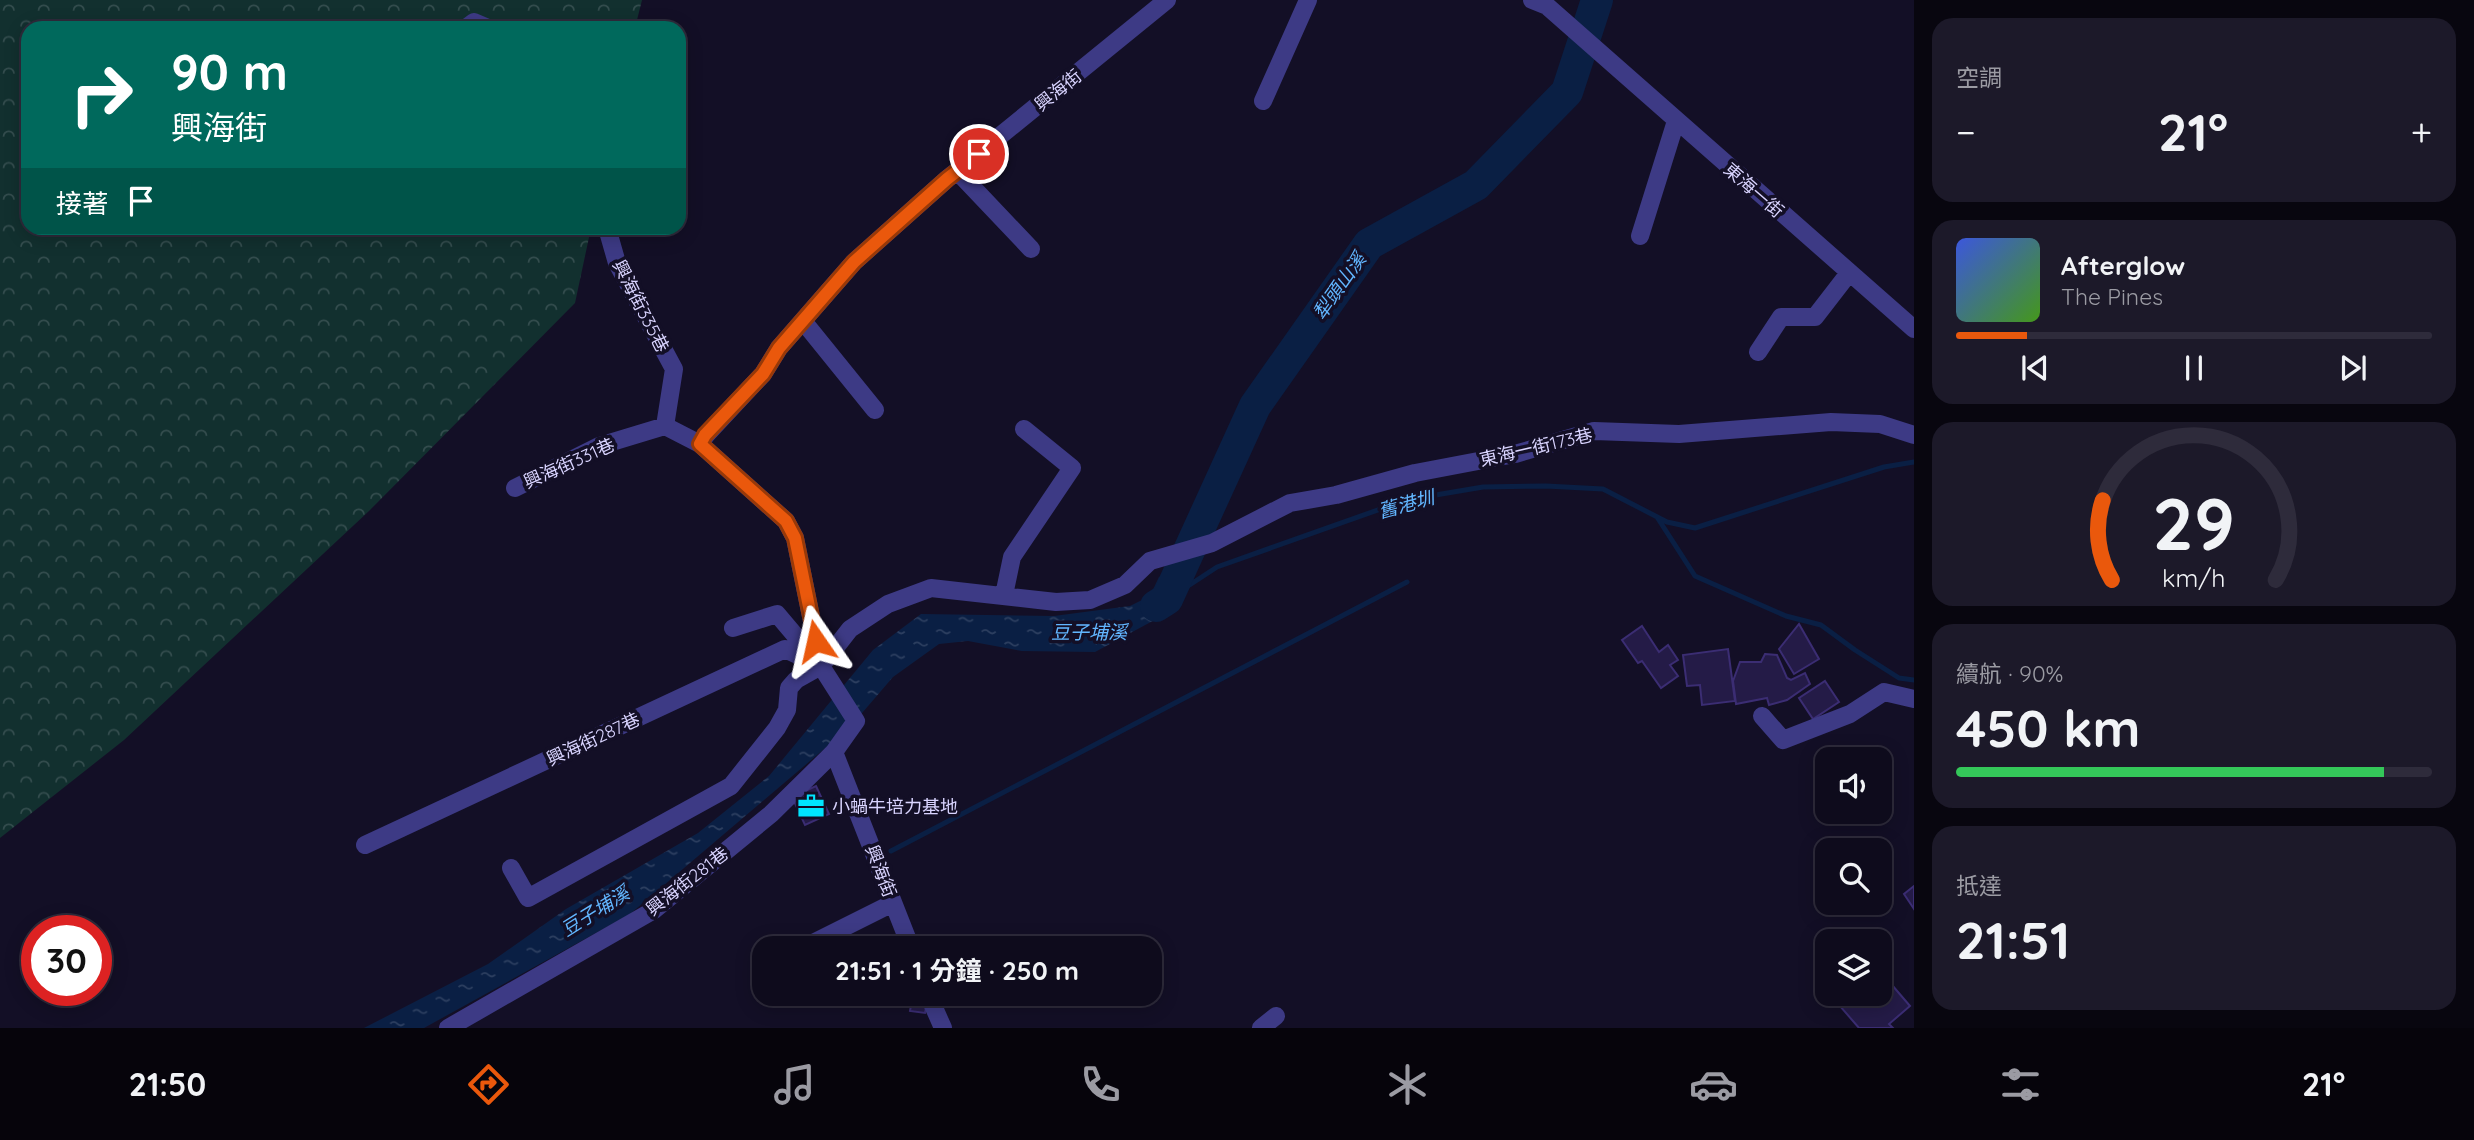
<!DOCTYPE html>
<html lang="zh-TW">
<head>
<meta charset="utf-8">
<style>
	body { margin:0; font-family:Quicksand,"Noto Sans TC",sans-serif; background:#1c1929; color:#f1f3f6; height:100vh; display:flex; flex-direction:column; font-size:26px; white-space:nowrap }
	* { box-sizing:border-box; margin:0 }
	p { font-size:23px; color:#9b9ba3 }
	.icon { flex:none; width:38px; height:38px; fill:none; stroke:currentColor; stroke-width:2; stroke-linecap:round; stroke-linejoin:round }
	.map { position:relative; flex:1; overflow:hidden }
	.sheet { display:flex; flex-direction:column; gap:18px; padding:18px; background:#08060f; width:560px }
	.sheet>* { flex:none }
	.top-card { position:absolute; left:21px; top:21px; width:665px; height:214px; border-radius:21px; box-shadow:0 4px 18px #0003,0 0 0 2px #2e2b3b; background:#00695c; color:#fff; overflow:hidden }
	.fabs { position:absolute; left:1815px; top:747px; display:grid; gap:14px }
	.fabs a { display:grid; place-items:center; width:77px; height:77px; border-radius:14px; background:#0e0b1c; box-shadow:0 4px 18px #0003,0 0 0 2px #2e2b3b; font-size:35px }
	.speed { position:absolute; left:21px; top:915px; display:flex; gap:14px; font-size:35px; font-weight:700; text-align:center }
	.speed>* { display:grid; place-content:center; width:91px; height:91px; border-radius:50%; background:#0e0b1c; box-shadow:0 4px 18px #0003,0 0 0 2px #2e2b3b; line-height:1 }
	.speed .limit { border:10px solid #d22; background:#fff; color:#111 }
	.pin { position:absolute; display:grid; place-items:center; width:60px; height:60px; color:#fff; margin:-30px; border:4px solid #fff; border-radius:50%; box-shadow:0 2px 7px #0007 }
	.me { position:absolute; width:77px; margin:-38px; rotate:349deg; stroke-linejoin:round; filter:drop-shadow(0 0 5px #0008) }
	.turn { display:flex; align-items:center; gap:24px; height:147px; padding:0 35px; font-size:32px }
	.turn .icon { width:91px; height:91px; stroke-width:2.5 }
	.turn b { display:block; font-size:49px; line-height:60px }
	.then { display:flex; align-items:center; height:66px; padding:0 35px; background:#0003; gap:14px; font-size:26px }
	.big { font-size:52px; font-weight:700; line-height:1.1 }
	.sheet .card { flex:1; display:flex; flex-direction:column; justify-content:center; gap:10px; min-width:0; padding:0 24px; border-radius:21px; background:#1c1929 }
	.sheet .dial { align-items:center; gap:0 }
	.dial svg { height:182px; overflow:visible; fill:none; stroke:#2e2b3b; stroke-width:7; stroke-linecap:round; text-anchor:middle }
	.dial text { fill:#f1f3f6; stroke:none }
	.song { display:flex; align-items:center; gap:21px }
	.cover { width:84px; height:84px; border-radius:10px; background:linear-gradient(135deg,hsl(230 70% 55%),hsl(100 70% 35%)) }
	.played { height:7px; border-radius:4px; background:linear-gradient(90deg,#ea580c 15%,#2e2b3b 15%) }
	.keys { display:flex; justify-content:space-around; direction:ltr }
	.heat { display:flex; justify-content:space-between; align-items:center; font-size:38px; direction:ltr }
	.charge { height:10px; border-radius:5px; background:linear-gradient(90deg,#34c759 90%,#2e2b3b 0) }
	.trip { position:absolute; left:752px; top:936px; width:410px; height:70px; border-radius:21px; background:#0e0b1c; box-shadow:0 4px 18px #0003,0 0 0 2px #2e2b3b; font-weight:700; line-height:70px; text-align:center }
	.menu { display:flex; height:112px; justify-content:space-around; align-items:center; background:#06040b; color:#9b9ba3 }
	.menu .icon { width:49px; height:49px }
	.menu .current { color:#ea580c }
	.menu b { font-size:32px; color:#f1f3f6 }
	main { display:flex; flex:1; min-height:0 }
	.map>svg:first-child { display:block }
	.forest { fill:url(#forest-crowns) }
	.water { fill:url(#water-ripples) }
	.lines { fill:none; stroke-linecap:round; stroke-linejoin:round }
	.stream { stroke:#0a1f44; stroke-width:5 }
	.river { stroke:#0a1f44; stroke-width:32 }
	.building { fill:#241b47; stroke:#3b2d73; stroke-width:2 }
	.minor { stroke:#3d3a85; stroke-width:18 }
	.route-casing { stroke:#983908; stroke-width:18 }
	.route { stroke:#ea580c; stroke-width:12 }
	.labels { text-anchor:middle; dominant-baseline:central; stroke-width:7; stroke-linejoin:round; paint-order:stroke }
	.street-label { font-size:18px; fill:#d9d4ff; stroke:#130f26 }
	.poi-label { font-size:18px; fill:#d9d4ff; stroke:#130f26; text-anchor:start }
	.water-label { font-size:19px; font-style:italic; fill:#62b6ff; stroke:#130f26 }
</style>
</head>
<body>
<main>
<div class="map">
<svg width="1914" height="1028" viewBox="0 0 1914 1028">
	<defs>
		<pattern id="forest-crowns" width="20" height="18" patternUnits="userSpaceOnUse" patternTransform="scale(1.75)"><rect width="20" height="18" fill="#12302f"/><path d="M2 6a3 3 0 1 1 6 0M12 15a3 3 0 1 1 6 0" fill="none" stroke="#344d4e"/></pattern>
		<pattern id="water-ripples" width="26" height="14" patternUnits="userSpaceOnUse" patternTransform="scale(1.75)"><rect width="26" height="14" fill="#0a1f44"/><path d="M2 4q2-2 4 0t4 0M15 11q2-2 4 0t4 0" fill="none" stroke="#2d3f60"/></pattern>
	</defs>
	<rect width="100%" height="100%" fill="#130f26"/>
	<path class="forest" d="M0 0H642L635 28H28V228H591L575 303 369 511 124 740 0 838Z"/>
	<path class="water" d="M1185 571 1194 580 1175 609 1095 652 1022 651 968 641 939 644 893 677 850 727 630 914 424 1028H364L488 964 566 909 698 833 769 776 873 650 921 614 1054 616 1130 606 1150 596 1159 577Z"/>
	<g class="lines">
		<path class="stream" d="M1657 517 1695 576 1786 616 1821 625 1855 650 1899 678 1914 680
			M1188 586 1217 567 1406 500 1483 487 1546 486 1603 489 1667 522 1695 528 1884 467 1914 462
			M891 851 1407 582"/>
		<path class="river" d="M1156 606 1167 599 1255 406 1369 244 1476 185 1567 92 1597 0"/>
	</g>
	<path class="building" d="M1799 624 1819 659 1794 674 1779 649Z
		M1642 626 1659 652 1668 645 1678 660 1670 665 1678 676 1661 688 1642 661 1638 663 1622 640Z
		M1728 649 1735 701 1702 705 1700 685 1687 686 1683 655Z
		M1765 654 1777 655 1787 678 1791 680 1805 673 1810 684 1787 700 1769 705 1767 698 1736 704 1733 681 1740 662H1761Z
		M1825 681 1839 702 1813 719 1799 698Z
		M816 786 829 814 805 825 792 797Z
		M1914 886V909L1904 894Z
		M1880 971 1910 1006 1889 1024 1893 1028H1859L1833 998 1838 994H1880Z
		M912 1000 927 1002 925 1013 910 1011Z"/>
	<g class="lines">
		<path class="minor" d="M1532 0 1547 6 1914 329
			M466 28 474 22 488 28
			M1263 101 1308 0
			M958 172 1031 249
			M607 228 617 263 674 369 665 426
			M1640 236 1676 121
			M803 321 875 410
			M1758 352 1781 317H1815L1849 273
			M515 488 599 446 665 426 700 444
			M1004 595 1012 557 1072 468 1024 429
			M733 628 777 614 821 666 856 721 834 752 911 948
			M821 666 795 538 786 521 700 444 706 435 763 374 779 348 854 262 947 179 1167 0
			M1762 716 1783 740 1850 714 1884 692 1914 699
			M365 845 785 649 821 666
			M511 868 528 898 731 786 777 728 787 710 789 688 796 680 821 666 850 629 888 604 931 588 1056 602 1090 600 1125 585 1150 561 1212 543 1290 503 1336 495 1415 473 1515 454 1594 431 1679 434 1831 422 1880 424 1914 435
			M803 948 893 903
			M928 994 943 1028
			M448 1028 654 910 771 814 834 752
			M1261 1028 1276 1016"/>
	</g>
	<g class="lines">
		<g class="route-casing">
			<path id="route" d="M816 641 795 538 786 521 700 444 705 435 763 374 779 348 854 262 947 179 979 154"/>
		</g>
		<use href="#route" class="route"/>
	</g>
	<defs>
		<g id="office-bare" transform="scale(2.1)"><path d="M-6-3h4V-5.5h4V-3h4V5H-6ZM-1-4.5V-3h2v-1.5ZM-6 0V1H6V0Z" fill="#00e5ff" stroke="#130f26" stroke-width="2.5" paint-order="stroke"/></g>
	</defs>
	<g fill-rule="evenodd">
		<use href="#office-bare" x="811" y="806"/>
	</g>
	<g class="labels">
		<g class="street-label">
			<text transform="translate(1058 90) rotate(-39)">興海街</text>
			<text transform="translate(1754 190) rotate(41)">東海一街</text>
			<text transform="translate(641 306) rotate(63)">興海街335巷</text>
			<text transform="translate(1536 447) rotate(-13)">東海一街173巷</text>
			<text transform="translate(569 463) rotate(-24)">興海街331巷</text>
			<text transform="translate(593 739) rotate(-25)">興海街287巷</text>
			<text transform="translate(881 871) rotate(69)">興海街</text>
			<text transform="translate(687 881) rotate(-38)">興海街281巷</text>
		</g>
		<g class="poi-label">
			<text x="832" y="806">小蝸牛培力基地</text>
		</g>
		<g class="water-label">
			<text transform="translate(1339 286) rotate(-55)">犁頭山溪</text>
			<text transform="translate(1406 504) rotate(-15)">舊港圳</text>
			<text x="1089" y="632">豆子埔溪</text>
			<text transform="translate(595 911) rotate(-32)">豆子埔溪</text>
		</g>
	</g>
</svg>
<div class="fabs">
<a><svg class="icon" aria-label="sound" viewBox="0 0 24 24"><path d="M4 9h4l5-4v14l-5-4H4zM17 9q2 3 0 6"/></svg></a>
<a><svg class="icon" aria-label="search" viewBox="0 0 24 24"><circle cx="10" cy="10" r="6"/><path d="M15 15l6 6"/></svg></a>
<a><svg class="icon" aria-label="layers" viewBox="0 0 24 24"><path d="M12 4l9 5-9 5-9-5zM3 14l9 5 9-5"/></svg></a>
</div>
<div class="speed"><div class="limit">30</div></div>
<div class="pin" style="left:979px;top:154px;background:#d93025"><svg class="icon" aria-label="arrive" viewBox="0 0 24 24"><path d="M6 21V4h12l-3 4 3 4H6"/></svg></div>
<svg class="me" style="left:816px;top:641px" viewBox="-20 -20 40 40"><path d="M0-17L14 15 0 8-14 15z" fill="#ea580c" stroke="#fff" stroke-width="4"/></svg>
<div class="trip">21:51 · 1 分鐘 · 250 m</div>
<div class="top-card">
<div class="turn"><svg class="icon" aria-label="right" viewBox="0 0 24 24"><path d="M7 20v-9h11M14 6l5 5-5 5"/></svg><div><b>90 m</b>興海街</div></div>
<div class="then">接著<svg class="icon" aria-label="arrive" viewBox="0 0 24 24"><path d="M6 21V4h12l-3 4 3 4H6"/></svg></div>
</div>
</div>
<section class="sheet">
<div class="card"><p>空調</p>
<div class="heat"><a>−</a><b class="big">21°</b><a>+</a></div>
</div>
<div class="card">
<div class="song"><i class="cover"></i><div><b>Afterglow</b><p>The Pines</p></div></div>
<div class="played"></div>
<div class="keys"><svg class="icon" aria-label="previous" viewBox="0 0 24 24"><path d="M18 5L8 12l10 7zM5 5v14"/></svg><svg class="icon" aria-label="pause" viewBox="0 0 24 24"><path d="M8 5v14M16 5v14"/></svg><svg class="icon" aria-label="next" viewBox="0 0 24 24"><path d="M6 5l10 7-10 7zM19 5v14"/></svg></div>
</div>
<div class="card dial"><svg viewBox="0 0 100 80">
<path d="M14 69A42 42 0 1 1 86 69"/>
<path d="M14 69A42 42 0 0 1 10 34" stroke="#ea580c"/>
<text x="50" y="56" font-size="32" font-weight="700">29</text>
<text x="50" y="72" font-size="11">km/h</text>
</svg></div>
<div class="card"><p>續航 · 90%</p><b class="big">450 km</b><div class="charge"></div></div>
<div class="card"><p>抵達</p><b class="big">21:51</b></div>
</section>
</main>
<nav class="menu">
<b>21:50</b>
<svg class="icon current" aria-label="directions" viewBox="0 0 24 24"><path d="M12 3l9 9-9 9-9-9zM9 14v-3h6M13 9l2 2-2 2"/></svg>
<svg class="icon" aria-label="music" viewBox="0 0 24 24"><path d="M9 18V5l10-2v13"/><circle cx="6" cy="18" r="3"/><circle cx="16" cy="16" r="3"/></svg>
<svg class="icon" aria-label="phone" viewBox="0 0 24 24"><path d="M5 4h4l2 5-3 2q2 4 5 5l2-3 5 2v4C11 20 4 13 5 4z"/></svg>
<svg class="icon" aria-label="climate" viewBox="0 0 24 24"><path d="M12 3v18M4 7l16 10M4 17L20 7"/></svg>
<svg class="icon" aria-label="car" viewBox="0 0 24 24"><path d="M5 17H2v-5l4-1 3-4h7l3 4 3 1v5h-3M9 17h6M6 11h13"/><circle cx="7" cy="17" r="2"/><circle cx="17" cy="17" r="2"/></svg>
<svg class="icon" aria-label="filters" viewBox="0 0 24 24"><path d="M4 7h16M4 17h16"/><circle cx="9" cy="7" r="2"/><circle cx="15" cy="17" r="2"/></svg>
<b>21°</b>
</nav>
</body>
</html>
